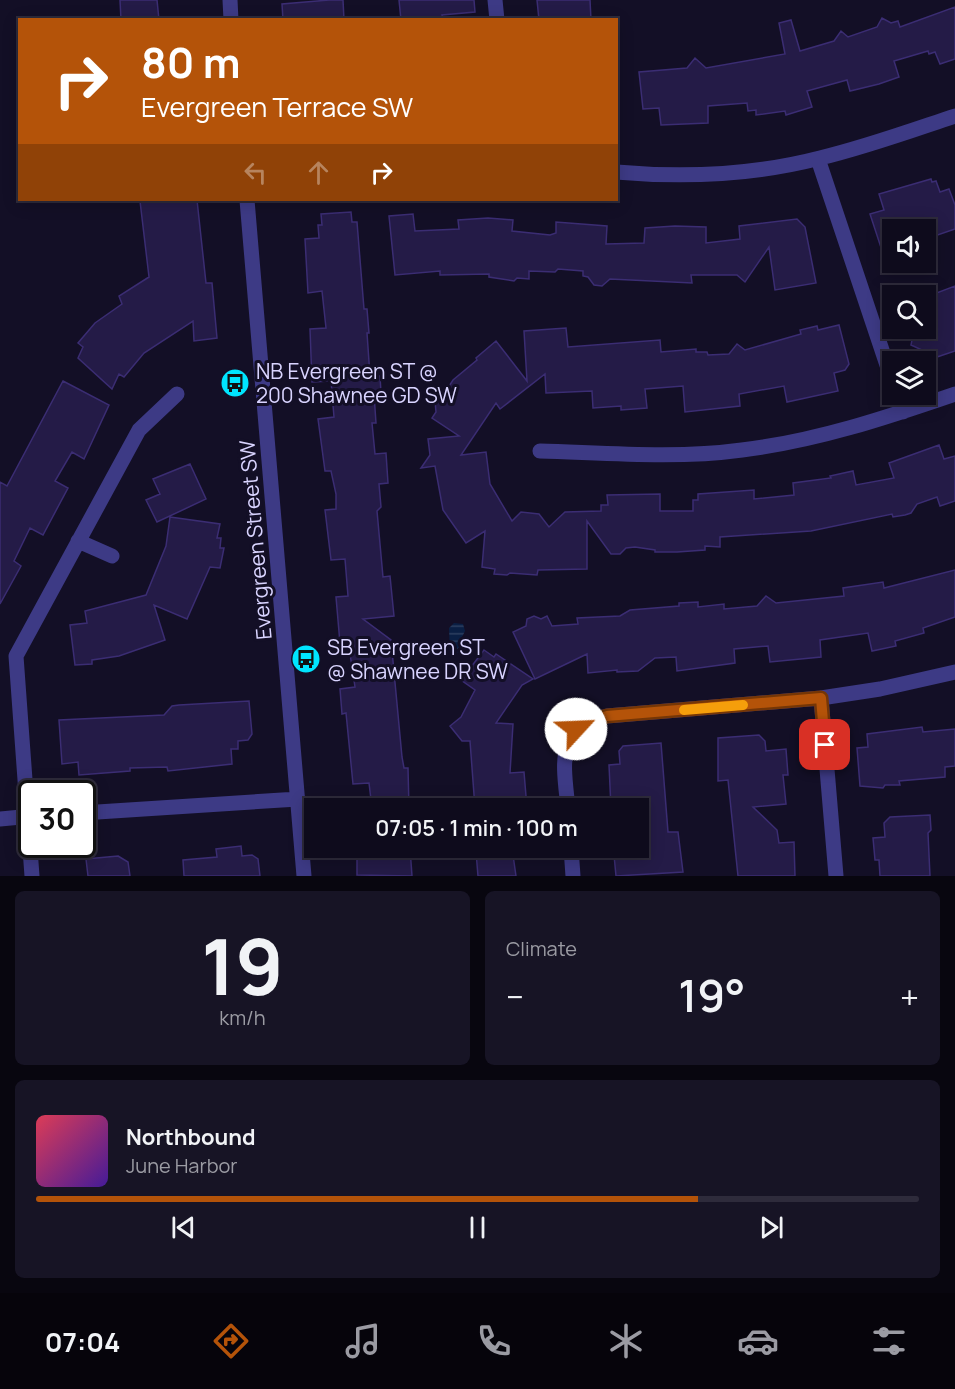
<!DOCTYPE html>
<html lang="en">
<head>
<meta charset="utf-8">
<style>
	body { margin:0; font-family:Manrope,sans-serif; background:#171425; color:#f1f3f6; height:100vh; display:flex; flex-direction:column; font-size:22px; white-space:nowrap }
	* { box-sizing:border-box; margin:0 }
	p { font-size:20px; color:#9b9ba3 }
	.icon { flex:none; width:33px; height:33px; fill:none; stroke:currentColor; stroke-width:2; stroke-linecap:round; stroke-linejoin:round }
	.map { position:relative; height:876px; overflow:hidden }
	.sheet { display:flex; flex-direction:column; gap:15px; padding:15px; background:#08060f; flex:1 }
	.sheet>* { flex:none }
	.guide { position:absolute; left:18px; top:18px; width:600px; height:183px; border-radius:0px; box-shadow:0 3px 15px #0003,0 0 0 2px #2e2b3b; background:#b45309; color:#fff; overflow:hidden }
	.tools { position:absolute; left:882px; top:219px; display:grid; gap:12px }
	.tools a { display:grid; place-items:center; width:54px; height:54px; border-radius:0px; background:#0e0b1c; box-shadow:0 3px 15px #0003,0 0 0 2px #2e2b3b; font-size:30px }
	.speed { position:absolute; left:18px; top:780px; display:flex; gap:12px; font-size:30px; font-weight:700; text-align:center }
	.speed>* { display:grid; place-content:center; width:78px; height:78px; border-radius:50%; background:#0e0b1c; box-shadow:0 3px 15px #0003,0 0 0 2px #2e2b3b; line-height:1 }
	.speed .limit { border:3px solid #111; border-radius:9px; background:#fff; color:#111 }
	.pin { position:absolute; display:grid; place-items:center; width:51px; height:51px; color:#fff; margin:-26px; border-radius:12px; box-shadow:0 3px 9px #0006 }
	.me { position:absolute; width:66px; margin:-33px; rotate:65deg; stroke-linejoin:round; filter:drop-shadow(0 0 4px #0008) }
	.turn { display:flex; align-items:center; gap:21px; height:126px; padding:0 24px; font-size:27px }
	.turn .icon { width:78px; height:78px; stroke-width:2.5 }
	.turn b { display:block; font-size:42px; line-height:51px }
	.lanes { display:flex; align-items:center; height:57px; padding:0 24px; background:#0003; justify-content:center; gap:30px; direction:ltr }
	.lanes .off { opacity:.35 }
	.big { font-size:45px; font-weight:600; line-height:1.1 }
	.sheet .widget { flex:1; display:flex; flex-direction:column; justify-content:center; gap:9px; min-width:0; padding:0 21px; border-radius:9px; background:#171425 }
	.sheet .dial { align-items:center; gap:0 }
	.dial b { font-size:78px; line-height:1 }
	.song { display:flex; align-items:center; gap:18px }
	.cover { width:72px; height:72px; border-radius:9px; background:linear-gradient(135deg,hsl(350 70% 55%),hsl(260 70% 35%)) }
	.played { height:6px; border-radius:3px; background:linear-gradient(90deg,#b45309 75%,#2e2b3b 75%) }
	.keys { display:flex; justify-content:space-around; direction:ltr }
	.heat { display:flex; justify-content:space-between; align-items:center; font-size:33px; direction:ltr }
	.sheet .tiles { flex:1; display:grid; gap:15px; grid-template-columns:1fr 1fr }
	.widget:last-child { grid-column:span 2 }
	.trip { position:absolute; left:304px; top:798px; width:345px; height:60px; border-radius:0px; background:#0e0b1c; box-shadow:0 3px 15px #0003,0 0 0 2px #2e2b3b; font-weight:600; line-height:60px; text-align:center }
	.dock { display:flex; height:96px; justify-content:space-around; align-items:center; background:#06040b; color:#9b9ba3 }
	.dock .icon { width:42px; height:42px }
	.dock .current { color:#b45309 }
	.dock b { font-size:27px; color:#f1f3f6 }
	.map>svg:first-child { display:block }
	.water { fill:url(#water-rules) }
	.building { fill:#241b47; stroke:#3b2d73; stroke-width:1.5 }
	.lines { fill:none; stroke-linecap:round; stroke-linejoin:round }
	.minor { stroke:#3d3a85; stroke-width:15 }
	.route-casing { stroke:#753606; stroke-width:15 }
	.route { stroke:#b45309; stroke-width:10 }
	.slow { stroke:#f59e0b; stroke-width:10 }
	.labels { text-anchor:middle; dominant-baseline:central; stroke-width:6; stroke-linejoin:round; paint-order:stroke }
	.poi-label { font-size:21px; fill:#d9d4ff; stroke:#130f26; text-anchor:start }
	.street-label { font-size:21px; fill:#d9d4ff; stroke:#130f26 }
</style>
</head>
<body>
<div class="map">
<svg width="955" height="876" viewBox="0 0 955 876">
	<defs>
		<pattern id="water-rules" width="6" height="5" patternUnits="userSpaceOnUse" patternTransform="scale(1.5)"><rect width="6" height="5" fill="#0a1f44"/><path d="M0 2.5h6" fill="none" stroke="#2d3f60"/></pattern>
	</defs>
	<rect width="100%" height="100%" fill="#130f26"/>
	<path class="water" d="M454 623 463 624 465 631 460 641V651L456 654 450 653 449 628Z"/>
	<path class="building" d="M120 0H157L159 20H121Z
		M329 0H343L344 20H283L282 4Z
		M399 0H474L475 12 442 15 443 20H401Z
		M537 0H590L591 20H539Z
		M955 7V59L940 64 935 52 929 54 928 51 894 61 899 77 879 84 850 91 847 80 807 91 812 107 786 115 785 111 756 115V110L748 111 747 103 708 106V123L661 125 659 108 643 109 639 72 687 68 695 58 706 68 785 54 779 23 791 20 800 51 834 41 841 31 848 37 877 27 882 18 891 23 898 21 900 27Z
		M931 179 932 182 936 181 940 192 949 189 955 205V229L926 239V230H892V271L889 272 870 214 884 210 879 194Z
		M143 200H197L206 283H212L217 338 194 341 193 321 144 353 124 377 119 374 112 389 78 358 83 347 78 343 95 323 122 304 119 296 149 277 140 201Z
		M351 212 352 222H357L364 309H367L369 333H367L370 376H380L381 393 374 394 376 423H372L375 454 386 453 388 483 379 484 381 507 377 511 383 577 390 576 394 616 363 619 391 640 402 757 404 768H408L409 808H372L369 783 353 784 346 713 342 714 340 689 355 687 350 654 341 655 336 597 348 596 345 559 331 560 325 510 336 509V494L331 471H325L318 419 334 417 331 381 312 382 310 329 326 328 322 291 308 293 305 239 319 238 318 225H322L321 214Z
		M413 214 415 231 459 229 458 220 488 218 513 220 512 231 550 235 556 233V222L607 226 606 244 644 243 645 228 675 226 706 227V243L740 239 739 226 797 219 805 227 816 283 775 290 769 247 745 282 737 275H691L692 283 610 279 602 286 594 285 588 277 583 276V271L558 269 555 272 529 271V279L517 278 514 281 489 277V274L440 275V271L395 275 389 216Z
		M955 286V351L937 357 935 352 923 356 922 350 911 345 912 340 897 328H926V297Z
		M839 325 849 364 845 370 834 373 838 391 787 402 784 386 739 394 740 406 685 412 683 386 645 389 647 408 621 410V406L593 408 592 391 546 393 545 374 500 409 496 403 461 455 486 452 490 484 512 521 521 512 539 514 549 527 565 512 601 511V505H608L607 495 660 494V511H693V500H698V494L754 490V499L794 495 793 483 831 478 830 476 853 471 856 485 894 478 889 463 939 445 944 459 955 456V501L940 506 937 497 917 504 911 513 905 515 893 517 892 514 811 531 720 537V547L705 546V550L677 552H655V550L635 547 626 548 620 554H611L587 521V569L538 570 537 575 510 573 507 575 494 574 495 569 482 567 485 531 466 543 443 510 435 466 421 468 430 455 428 439 459 436 432 418 436 412 435 401 442 391H446L453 380 477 360 476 358 496 341 527 381 524 331 566 328 568 347 660 340 661 352 696 349V352H707L708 355 729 354 737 344 745 350 801 334 800 330 817 326 818 330Z
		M63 381 109 405 84 459 72 452 55 481 68 488 43 535 30 528 14 561 21 566 0 604V482L7 486Z
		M190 464 206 499 157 522 146 500 160 494 153 479Z
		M170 517 220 524 217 538H221L220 548H224L220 568 210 567 187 619 154 605 165 640 119 656 92 660V664L75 665 70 625 87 623 85 611 146 595 166 546Z
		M955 570V617L923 628 924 633 895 641 896 646 872 651 868 633 820 640 821 657 770 662 768 646 734 649 735 663 677 671 676 657 655 658 638 671 617 672V670L588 673 587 654 535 679 513 632 526 626 527 619 534 616 541 619 547 616 552 626 578 624 577 618 620 616 630 610 679 606V603L698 602V607L724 604V609L757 606 766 596 776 603 844 596 843 588 883 582 884 588Z
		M484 650 494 657 496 654 533 679 522 685 496 723 513 724 510 773 524 772 527 808H475L470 741H462L450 726 461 717 475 690 461 680Z
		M249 701 252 734 248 740 238 741V749H231L232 764 168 771 167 767 130 768V771L79 775 78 762 62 764 59 720 164 715 172 706 179 705Z
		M922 727 923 732 955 729V766L945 767V777L899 781 900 785H885L883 788 860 786 857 748 868 747 867 734Z
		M759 735 765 741 766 751 786 749 788 775H783L786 804 753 807 777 830 779 843 794 842 795 876H738L728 780 718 781V738Z
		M661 743 668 832H678L683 872 616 876 614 855 628 854V848H639V808H611L609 765 620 764 619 751 623 746Z
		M930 815 931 830 928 833 930 876H880L879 860H875L873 838 885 837 884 823 890 817Z
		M241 846 242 856 252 855 258 859 260 876H184L183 860 217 857 216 849Z
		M357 848H410L412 876 357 875Z
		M512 848 516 876H478L476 852Z
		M118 856 128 862 130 876H88L86 859Z"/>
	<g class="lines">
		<path class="minor" d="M230 0 231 20
			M495 0 497 20
			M818 159 892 380
			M616 172C684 178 754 175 820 158 866 147 910 131 955 116
			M247 200 304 876
			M897 394 903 412
			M540 451C607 453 676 459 742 450 816 441 885 418 955 394
			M78 541 112 556
			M821 698 880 689 955 672
			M568 808C564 767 554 726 607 716L821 698 836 876
			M82 813 298 799
			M0 819 32 816
			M571 848 573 876
			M32 876 16 656 139 430 177 394"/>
	</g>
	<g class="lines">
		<g class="route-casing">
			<path id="route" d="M576 729 586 722 607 716 821 698 825 745"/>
		</g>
		<use href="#route" class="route"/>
		<path class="slow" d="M684 710 743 705"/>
	</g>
	<defs>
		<g id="bus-disc" transform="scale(1.5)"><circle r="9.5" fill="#00e5ff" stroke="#130f26"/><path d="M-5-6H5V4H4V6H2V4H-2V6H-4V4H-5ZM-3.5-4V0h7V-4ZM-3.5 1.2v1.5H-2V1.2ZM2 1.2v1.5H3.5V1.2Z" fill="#111"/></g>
	</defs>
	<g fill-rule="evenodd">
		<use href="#bus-disc" x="235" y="383"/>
		<use href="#bus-disc" x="306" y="659"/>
	</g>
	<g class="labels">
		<g class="poi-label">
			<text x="256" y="371">NB Evergreen ST @<tspan x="256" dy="24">200 Shawnee GD SW</tspan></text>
			<text x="327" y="647">SB Evergreen ST<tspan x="327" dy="24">@ Shawnee DR SW</tspan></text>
		</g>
		<g class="street-label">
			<text transform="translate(255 540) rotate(-95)">Evergreen Street SW</text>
		</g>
	</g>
</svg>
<div class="tools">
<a><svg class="icon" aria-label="sound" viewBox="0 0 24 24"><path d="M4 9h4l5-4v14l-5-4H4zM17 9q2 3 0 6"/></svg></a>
<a><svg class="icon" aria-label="search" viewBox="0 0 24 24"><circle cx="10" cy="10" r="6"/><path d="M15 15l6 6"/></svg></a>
<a><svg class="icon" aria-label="layers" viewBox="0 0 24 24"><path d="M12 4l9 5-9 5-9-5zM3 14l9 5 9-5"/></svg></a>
</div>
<div class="speed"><div class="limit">30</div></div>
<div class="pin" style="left:825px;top:745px;background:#d93025"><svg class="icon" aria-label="arrive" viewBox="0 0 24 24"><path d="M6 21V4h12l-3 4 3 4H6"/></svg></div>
<svg class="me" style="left:576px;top:729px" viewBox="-20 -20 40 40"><circle r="19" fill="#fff"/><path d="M0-13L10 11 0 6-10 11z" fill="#b45309"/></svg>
<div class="trip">07:05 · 1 min · 100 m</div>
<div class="guide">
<div class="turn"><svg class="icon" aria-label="right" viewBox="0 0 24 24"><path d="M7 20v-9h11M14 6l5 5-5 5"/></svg><div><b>80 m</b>Evergreen Terrace SW</div></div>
<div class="lanes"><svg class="icon off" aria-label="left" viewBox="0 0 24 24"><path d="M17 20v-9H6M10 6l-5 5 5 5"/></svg><svg class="icon off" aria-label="ahead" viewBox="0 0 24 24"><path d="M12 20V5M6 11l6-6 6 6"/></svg><svg class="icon" aria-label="right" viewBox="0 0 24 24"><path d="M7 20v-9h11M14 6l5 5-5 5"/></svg></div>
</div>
</div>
<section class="sheet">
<div class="tiles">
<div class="widget dial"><b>19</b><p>km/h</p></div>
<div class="widget"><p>Climate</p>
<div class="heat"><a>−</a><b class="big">19°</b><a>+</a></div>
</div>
<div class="widget">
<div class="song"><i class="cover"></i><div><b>Northbound</b><p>June Harbor</p></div></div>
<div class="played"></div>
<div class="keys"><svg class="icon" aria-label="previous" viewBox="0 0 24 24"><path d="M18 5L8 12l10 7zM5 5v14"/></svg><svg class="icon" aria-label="pause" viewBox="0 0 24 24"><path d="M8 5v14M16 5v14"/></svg><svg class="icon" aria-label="next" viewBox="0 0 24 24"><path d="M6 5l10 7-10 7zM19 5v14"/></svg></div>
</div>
</div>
</section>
<nav class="dock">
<b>07:04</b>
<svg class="icon current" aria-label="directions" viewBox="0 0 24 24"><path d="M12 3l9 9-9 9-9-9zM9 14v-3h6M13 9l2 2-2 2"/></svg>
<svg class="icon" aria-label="music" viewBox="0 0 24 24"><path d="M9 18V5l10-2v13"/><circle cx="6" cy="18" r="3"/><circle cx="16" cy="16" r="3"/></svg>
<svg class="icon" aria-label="phone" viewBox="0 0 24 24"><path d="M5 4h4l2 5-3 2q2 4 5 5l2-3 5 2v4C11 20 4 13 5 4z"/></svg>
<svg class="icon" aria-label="climate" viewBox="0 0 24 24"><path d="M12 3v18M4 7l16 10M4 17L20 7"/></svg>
<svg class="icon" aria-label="car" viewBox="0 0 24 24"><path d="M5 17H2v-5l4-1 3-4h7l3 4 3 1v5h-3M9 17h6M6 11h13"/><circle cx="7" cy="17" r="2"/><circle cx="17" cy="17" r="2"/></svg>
<svg class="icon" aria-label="filters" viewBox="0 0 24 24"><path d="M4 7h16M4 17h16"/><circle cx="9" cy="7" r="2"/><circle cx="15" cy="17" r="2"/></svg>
</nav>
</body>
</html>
